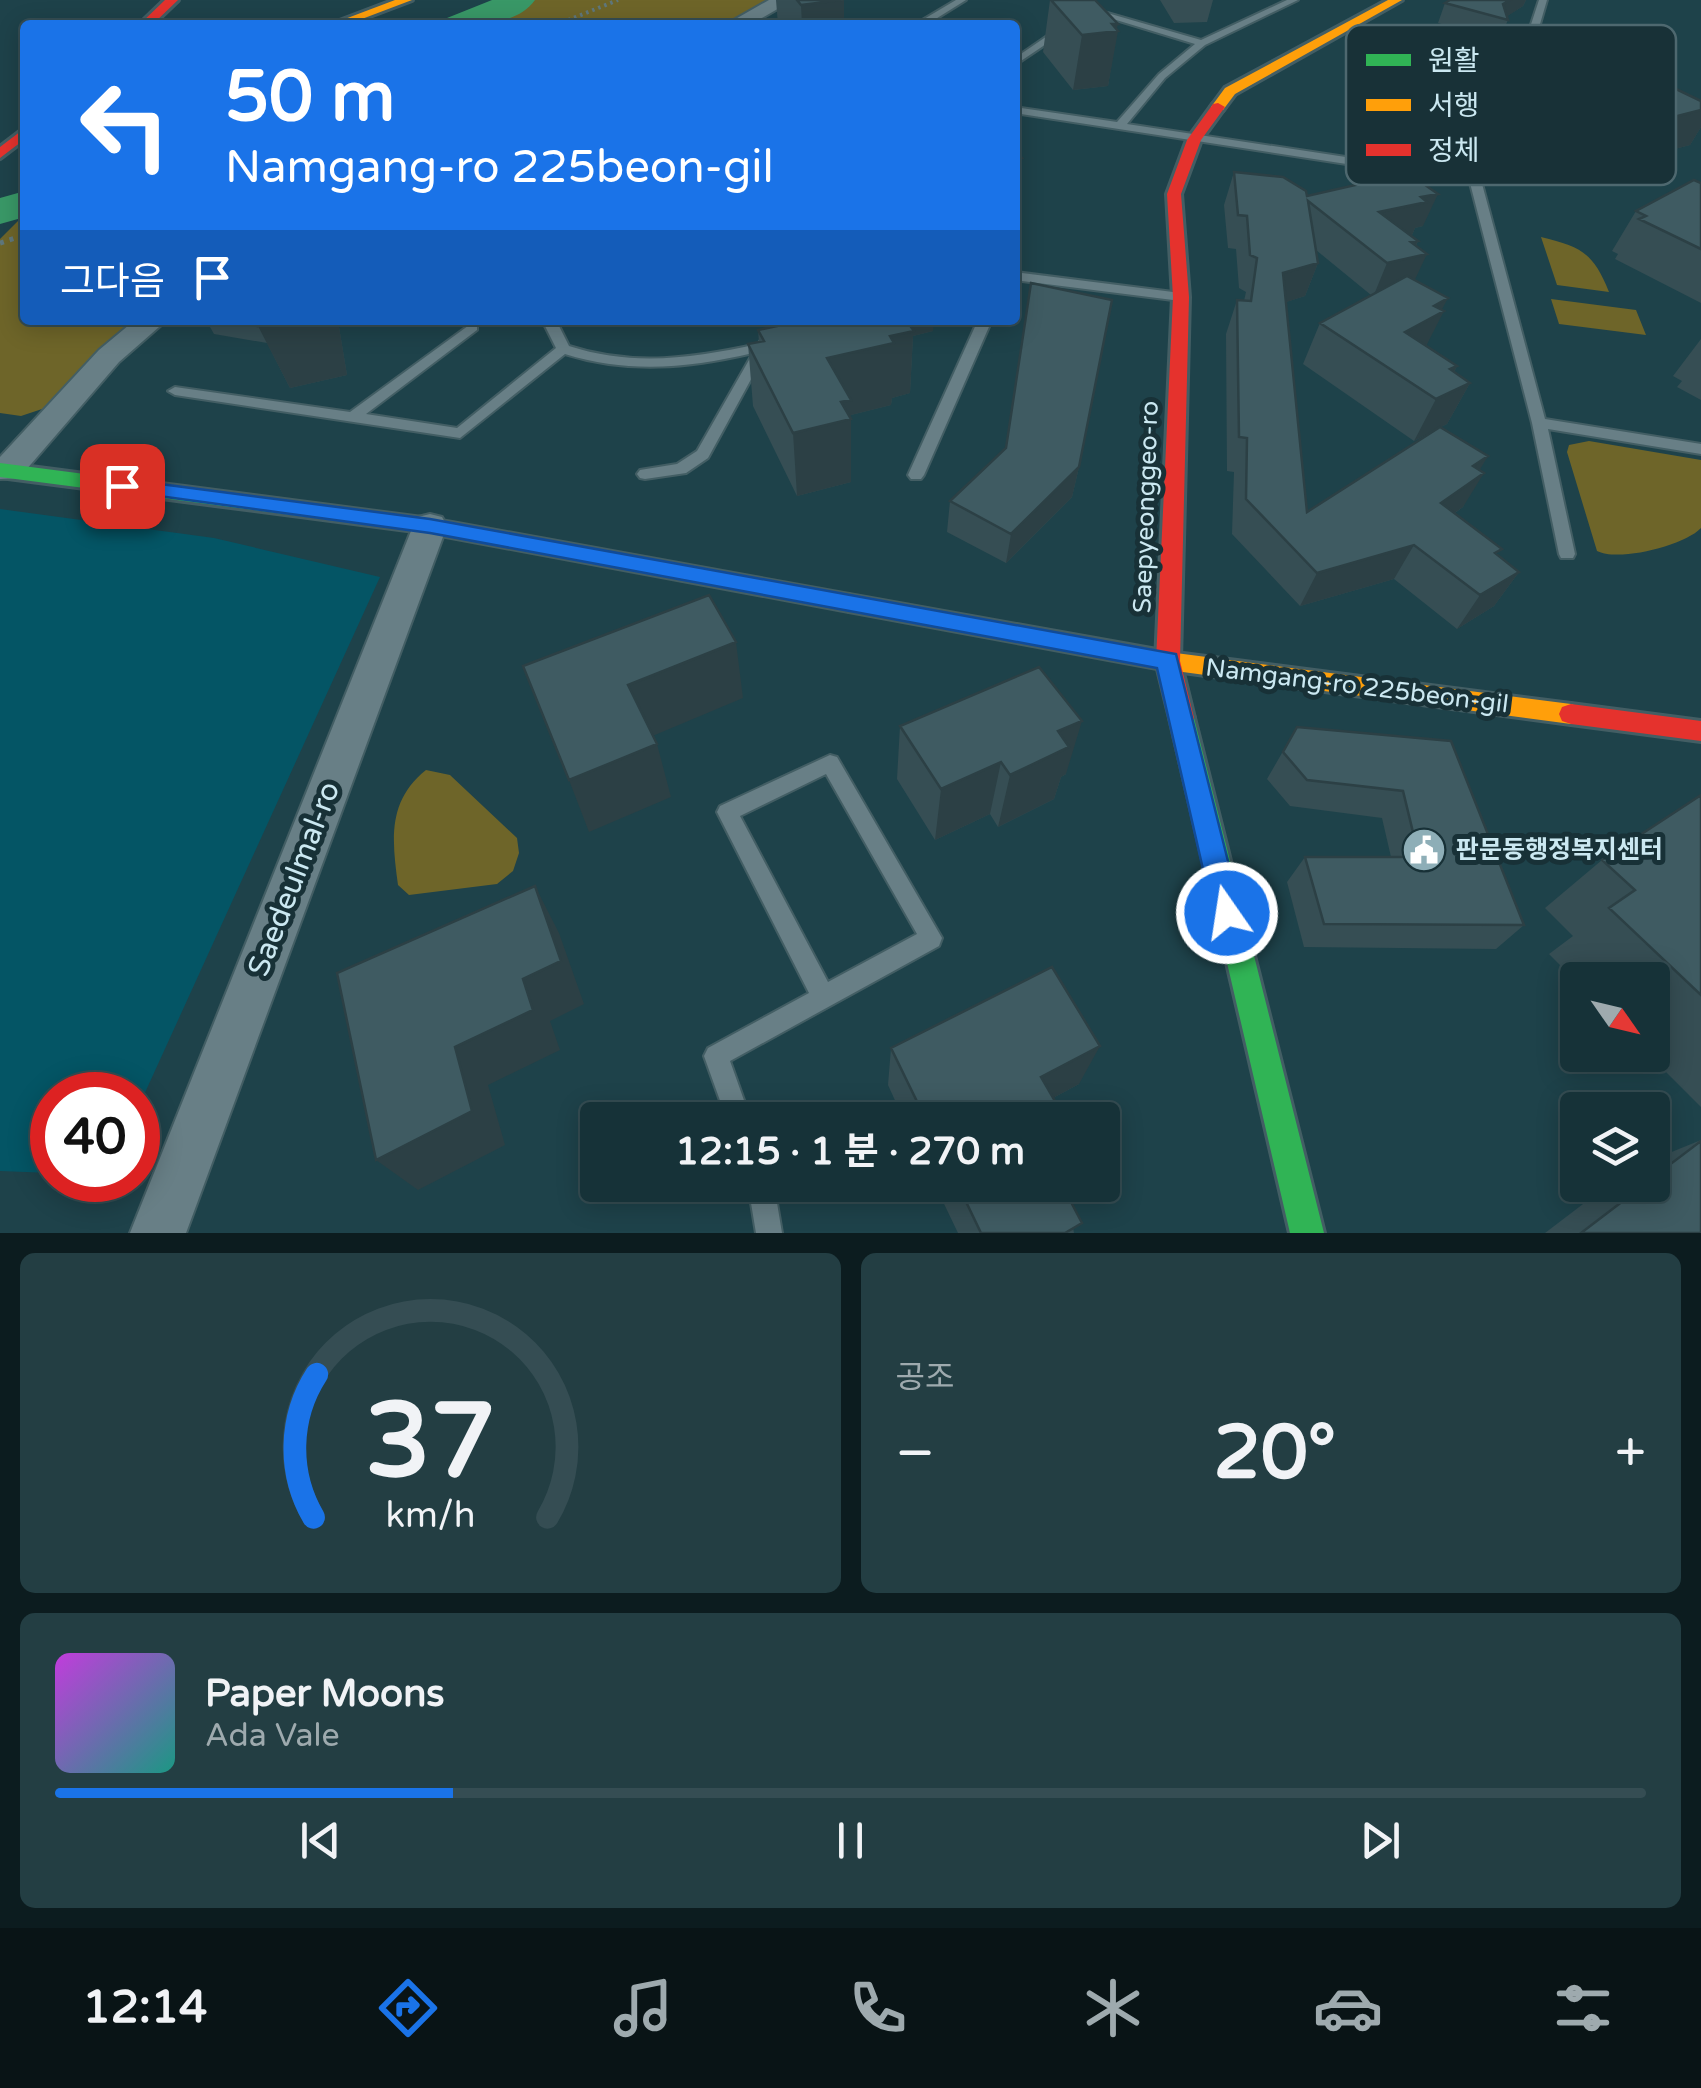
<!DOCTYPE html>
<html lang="ko">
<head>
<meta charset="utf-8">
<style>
	body { margin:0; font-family:"Varela Round","Noto Sans KR",sans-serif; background:#233e43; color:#f1f3f6; height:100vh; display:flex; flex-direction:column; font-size:38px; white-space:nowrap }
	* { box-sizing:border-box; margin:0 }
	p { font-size:32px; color:#9eaaae }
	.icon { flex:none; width:55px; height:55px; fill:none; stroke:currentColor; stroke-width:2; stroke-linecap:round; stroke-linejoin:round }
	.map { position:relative; height:1233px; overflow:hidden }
	.drawer { display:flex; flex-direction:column; gap:20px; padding:20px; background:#0c1c1f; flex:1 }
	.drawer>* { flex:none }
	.banner { position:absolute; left:20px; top:20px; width:1000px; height:305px; border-radius:10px; box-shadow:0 5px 25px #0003,0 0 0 2px #354d53; background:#1a73e8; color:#fff; overflow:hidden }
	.needle { width:65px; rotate:124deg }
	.buttons { position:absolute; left:1560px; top:962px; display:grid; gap:20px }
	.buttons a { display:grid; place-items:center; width:110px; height:110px; border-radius:10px; background:#163238; box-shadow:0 5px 25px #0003,0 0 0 2px #354d53; font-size:50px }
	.speed { position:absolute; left:30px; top:1072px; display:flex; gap:20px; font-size:50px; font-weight:700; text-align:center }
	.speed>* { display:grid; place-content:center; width:130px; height:130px; border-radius:50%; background:#163238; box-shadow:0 5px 25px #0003,0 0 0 2px #354d53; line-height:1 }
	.speed .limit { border:15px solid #d22; background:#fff; color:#111 }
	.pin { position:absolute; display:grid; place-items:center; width:85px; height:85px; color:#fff; margin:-42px; border-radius:20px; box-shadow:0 5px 15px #0006 }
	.me { position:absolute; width:110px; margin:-55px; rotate:347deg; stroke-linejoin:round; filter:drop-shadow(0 0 8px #0008) }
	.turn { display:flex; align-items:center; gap:35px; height:210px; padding:0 40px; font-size:45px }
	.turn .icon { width:130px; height:130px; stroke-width:2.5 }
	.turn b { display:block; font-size:70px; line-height:85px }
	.then { display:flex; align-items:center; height:95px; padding:0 40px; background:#0003; gap:20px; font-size:38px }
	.big { font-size:75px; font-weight:700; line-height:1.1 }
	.drawer .tile { flex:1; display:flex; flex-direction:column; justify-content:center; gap:15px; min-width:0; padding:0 35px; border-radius:15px; background:#233e43 }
	.drawer .dial { align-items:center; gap:0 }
	.dial svg { height:260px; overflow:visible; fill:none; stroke:#354d53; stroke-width:7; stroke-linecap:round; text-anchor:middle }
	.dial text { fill:#f1f3f6; stroke:none }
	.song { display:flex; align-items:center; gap:30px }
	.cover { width:120px; height:120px; border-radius:15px; background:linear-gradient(135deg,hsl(290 70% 55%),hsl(170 70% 35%)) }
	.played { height:10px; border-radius:5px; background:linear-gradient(90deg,#1a73e8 25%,#354d53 25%) }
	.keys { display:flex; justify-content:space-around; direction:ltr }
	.heat { display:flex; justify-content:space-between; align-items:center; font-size:55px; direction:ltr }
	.drawer .tiles { flex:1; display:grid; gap:20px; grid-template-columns:1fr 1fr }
	.tile:last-child { grid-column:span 2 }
	.trip { position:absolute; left:580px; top:1102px; width:540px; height:100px; border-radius:10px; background:#163238; box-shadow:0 5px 25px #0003,0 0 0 2px #354d53; font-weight:700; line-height:100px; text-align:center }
	.dock { display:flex; height:160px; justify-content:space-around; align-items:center; background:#091416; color:#9eaaae }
	.dock .icon { width:70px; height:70px }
	.dock .selected { color:#1a73e8 }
	.dock b { font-size:45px; color:#f1f3f6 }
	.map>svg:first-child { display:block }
	.built { fill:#045565 }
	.green { fill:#6e6529 }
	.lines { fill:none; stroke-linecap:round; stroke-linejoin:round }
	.river { fill:#399867; fill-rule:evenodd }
	.lane-casing { stroke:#435e64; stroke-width:4 }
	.street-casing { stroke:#435e64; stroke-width:4 }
	.fast-casing { stroke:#435e64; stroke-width:6 }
	.slow-casing { stroke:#435e64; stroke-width:6 }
	.jam-casing { stroke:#435e64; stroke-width:6 }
	.path-far1 { stroke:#5f777c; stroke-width:4; stroke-dasharray:2.5 4; stroke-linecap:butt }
	.path { stroke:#5f777c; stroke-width:5; stroke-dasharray:4 6; stroke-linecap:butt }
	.lane { fill:#687f86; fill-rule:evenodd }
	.street { fill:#687f86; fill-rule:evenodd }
	.fast { fill:#30b455; fill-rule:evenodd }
	.slow { fill:#ff9f0a; fill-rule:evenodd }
	.jam { fill:#e5322d; fill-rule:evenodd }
	.wall { fill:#364e54; fill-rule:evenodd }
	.shaded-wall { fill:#2c4045 }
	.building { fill:#3f5b62; stroke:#2c4045; stroke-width:2.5 }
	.route { fill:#1a73e8; stroke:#114b97; stroke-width:2.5 }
	.labels { text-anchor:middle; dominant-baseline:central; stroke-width:10; stroke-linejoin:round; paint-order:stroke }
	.street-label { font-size:25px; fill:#cbe8f1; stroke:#183137 }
	.poi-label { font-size:25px; font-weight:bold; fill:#cbe8f1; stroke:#183137; text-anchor:start }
	.near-street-label { font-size:30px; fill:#cbe8f1; stroke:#183137 }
	.key { fill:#183137; stroke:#4e686f; stroke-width:2.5 }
	.key-label { font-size:28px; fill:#cbe8f1 }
</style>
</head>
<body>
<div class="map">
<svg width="1701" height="1233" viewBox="0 0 1701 1233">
	<rect width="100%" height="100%" fill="#1e424a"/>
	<path class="built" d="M0 509 214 538 380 577 138 1108V1095H52V1173L0 1171Z"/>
	<path class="green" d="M529 0H773L723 25H468Z
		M25 214V320H141L48 407 21 416 0 413V239Z
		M1541 237C1581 247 1593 252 1609 292L1557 285Z
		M1551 299 1636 310 1646 335 1559 324Z
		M1589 441 1701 460V528C1684 546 1618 562 1597 551L1567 452 1569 445Z
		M426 770 450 775 517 838 519 853 513 871 497 884 409 895 398 885C392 841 387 801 426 770Z"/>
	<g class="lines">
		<path class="river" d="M492 0H535C516 27 471 25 443 25L447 18Z
			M25 191V217L0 224V198Z"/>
		<g class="lane-casing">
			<path id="lane" d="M956 0H966L926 25H914Z
				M1287 0H1298L1205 45 1165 78 1127 124 1471 176 1521 55 1539 0H1547L1531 55 1481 180 1545 419 1701 444V454L1548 429 1575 554 1573 558H1561L1559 554 1532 423 1470 183 1015 113V107L1117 122 1159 74 1195 44 1090 12V8L1201 40Z
				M1059 28 1067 30 1015 65V58Z
				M1015 272 1181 293 1188 297 1181 301 1015 280Z
				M542 320H556L569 346C633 367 694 358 758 344L776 320H790L767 350 708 458 686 473 645 479 640 478 637 474 640 470 677 464 697 451 753 353C689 368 629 374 565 354L460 438 175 395 168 391 175 387 350 412 472 323 477 324V330L366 414 457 428 556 348Z
				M978 320H992L924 475 921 479H911L908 475Z
				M830 755 837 757 942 938 939 946 730 1061 751 1120H727L704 1056 708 1048 809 993 717 812 720 806ZM826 774 917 934 828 982 740 816Z
				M748 1185H774L782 1233H756Z"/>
		</g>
		<g class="street-casing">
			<path id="street" d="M769 0H793L750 25H725Z
				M135 320H167L119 362 19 478 0 479V457L99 350Z
				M430 514 442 517 447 526 186 1233H130L413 526 418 517Z"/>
		</g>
		<g class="fast-casing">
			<path id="fast" d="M0 463 430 519 849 595 860 603 849 611 430 533 0 477Z
				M1182 708 1191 711 1194 718 1324 1233H1290L1170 718 1173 711Z"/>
		</g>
		<g class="slow-casing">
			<path id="slow" d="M395 0H412L346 25H329Z
				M1388 0H1402L1235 94 1223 110 1211 107 1225 88Z
				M849 595 1168 652 1571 704 1580 707 1583 714 1580 721 1571 724 1168 670 849 611 838 603Z"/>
		</g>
		<g class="jam-casing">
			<path id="jam" d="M165 0H178L152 25H139Z
				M1218 103 1225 107 1201 140 1181 194 1189 297 1180 661 1194 718 1191 725 1182 728 1173 725 1170 718 1156 661 1173 297 1167 194 1187 140 1213 104Z
				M25 128V139L0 158V147Z
				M1571 704 1701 721V741L1571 724 1562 721 1559 714 1562 707Z"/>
		</g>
		<path class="path-far1" d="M556 25 618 0"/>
		<path class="path" d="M0 243 25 235"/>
		<use href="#lane" class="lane"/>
		<use href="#street" class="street"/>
		<use href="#fast" class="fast"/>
		<use href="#slow" class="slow"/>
		<use href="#jam" class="jam"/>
	</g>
	<path class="wall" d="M776 0H844V25H778Z
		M1050 0H1095L1117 30 1108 86 1073 90 1043 52Z
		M1160 0H1213L1207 22 1174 23Z
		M1450 0H1526L1523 6 1507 16 1508 20 1499 40 1438 23 1445 3Z
		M1701 101V127L1690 145 1632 160 1599 141 1620 104Z
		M1234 172 1307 196 1423 226 1415 228 1412 235H1410L1418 241 1416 246 1414 280 1442 310 1426 346 1457 366 1454 372 1470 383 1447 424 1441 427 1479 470 1463 507 1455 513 1498 555 1519 572 1494 606 1457 629 1394 579 1300 606 1232 534 1234 472 1227 471 1226 334 1237 300 1244 301 1246 292 1239 288 1236 249 1228 248 1224 205ZM1316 250 1371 295 1320 323 1303 364 1414 441 1432 432 1307 512 1286 302 1305 296 1318 263Z
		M1701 183V303L1615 259 1618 254 1612 251 1636 211Z
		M206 320H360L339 327 347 375 290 388 267 343 214 334Z
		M758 330 933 331 913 336 910 393 892 398 891 405 851 415V482L797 496 753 406 748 344 759 342Z
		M1701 339V400L1677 387 1682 381 1673 376Z
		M1079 467 1072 497 1006 563 947 532 950 501Z
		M900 726 1066 774 1061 777 1054 799 998 827 990 814 935 840 897 779Z
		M1297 727 1451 741 1524 925 1496 949 1304 947 1287 882 1305 857H1391L1382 818 1290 806 1267 779Z
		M1701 795V1107L1649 1055H1652V980H1578V983L1549 954 1573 936 1545 908 1602 860Z
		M891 1048 1079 1084 1053 1098 1066 1120H904L888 1085Z
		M1701 1140V1233H1545L1608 1185H1652V1160Z
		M935 1185H1072L1066 1193 1074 1233H958Z"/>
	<path class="shaded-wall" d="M844 0V25H802L801 5Z
		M1510 0H1526L1523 6 1503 19V4Z
		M1112 24H1118L1116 32 1118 31 1108 86 1073 90 1082 35Z
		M1701 110V127L1690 145 1632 160 1654 122Z
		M1021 147 1019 159 1022 158 1015 214V148Z
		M1438 194 1423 226 1415 228 1412 235 1366 245 1379 212 1421 197Z
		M1418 241 1410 258 1427 254 1411 288 1373 297 1387 263 1411 242Z
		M1318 263 1305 296 1271 307 1283 273Z
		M1448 298 1440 313 1444 311 1423 352 1405 332 1434 306Z
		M286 320H360L339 327 347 375 290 388 258 326Z
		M887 320H934L933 331 913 336 910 393 892 398 891 405 851 415V482L797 496 793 433 827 358Z
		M1457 366 1440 398 1470 383 1447 424 1414 441 1436 399 1450 369Z
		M1488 456 1473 481 1484 473 1463 507 1420 537 1441 503 1473 466Z
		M1079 467 1072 497 1006 563 1011 534Z
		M1414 545 1394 579 1300 606 1317 573Z
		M1519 572 1494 606 1457 629 1480 595Z
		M736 642 743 698 643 740 628 685Z
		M1082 721 1066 774 1061 777 1054 799 998 827 1010 775 1058 731Z
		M657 744 671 797 589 832 569 780Z
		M1001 762 990 814 935 840 941 789Z
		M535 886 559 933 584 1004 550 1021 560 1050 488 1085 505 1145 418 1190 376 1160 455 1047 523 979Z
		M1100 1046 1079 1084 1025 1113 1041 1077Z
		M1054 1185H1072L1068 1191 1039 1208Z"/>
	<path class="building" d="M797 0H841L801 5Z
		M1051 0H1095L1118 24H1112L1118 31 1082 35Z
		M1450 0H1510L1503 4 1508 20 1445 3Z
		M1676 89 1701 101V110L1654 122 1620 104Z
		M1015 150 1022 158 1015 159Z
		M1234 172 1283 177 1306 191 1307 196 1408 173 1438 194 1421 197 1427 202 1379 212 1418 241 1411 242 1427 254 1387 263 1308 201 1318 263 1283 273 1307 512 1440 427 1488 456 1473 466 1484 473 1441 503 1502 549 1495 553 1519 572 1480 595 1414 545 1317 573 1246 499 1247 438 1239 437 1237 300 1251 301 1257 258 1250 255 1247 216 1238 215Z
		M1694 180 1701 183V249L1639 219 1646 216 1636 211Z
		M1407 276 1448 298 1434 306 1444 311 1405 332 1457 366 1450 369 1470 383 1436 399 1320 323Z
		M1031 283 1112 300 1079 467 1011 534 950 501 1006 448Z
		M258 320H286L258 326Z
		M805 320H906L914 331 890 336 894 343 827 358 851 400 841 402 851 419 793 433 748 344 764 341 758 330Z
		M709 595 736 642 628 685 657 744 569 780 523 666Z
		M1039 667 1082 721 1058 731 1069 747 1010 775 1001 762 941 789 900 726Z
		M1297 727 1451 741 1524 925 1324 924 1305 857H1419L1403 791 1307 780 1283 752Z
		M1701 795V995L1609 908 1635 890 1602 860Z
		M535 886 561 961 523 979 533 1010 455 1047 472 1111 376 1160 337 973Z
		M1052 967 1100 1046 1041 1077 1066 1120H926L891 1048Z
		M1701 1141V1233H1581L1644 1185H1652V1178Z
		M958 1185H1062L1082 1223 1065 1233H981Z"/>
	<path class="route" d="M122 479 430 519 1176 654 1241 913 1237 922 1227 926 1217 922 1213 913 1157 668 430 533 115 490 112 486Z"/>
	<defs>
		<g id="civic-disc" transform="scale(2.25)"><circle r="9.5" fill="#8eaeb7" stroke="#183137"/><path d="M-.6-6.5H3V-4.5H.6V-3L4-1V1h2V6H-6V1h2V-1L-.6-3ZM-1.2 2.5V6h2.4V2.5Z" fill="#fff"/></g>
	</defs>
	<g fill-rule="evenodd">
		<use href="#civic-disc" x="1424" y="850"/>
	</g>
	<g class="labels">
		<g class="street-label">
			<text transform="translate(1146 507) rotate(-88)">Saepyeonggeo-ro</text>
			<text transform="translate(1357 686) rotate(7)">Namgang-ro 225beon-gil</text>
		</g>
		<g class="poi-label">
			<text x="1456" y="850">판문동행정복지센터</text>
		</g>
		<g class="near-street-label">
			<text transform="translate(294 879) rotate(-69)">Saedeulmal-ro</text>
		</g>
	</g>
	<rect x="1346" y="25" width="330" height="160" rx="15" class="key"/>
	<rect x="1366" y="54" width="45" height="12" fill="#30b455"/>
	<rect x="1366" y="99" width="45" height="12" fill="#ff9f0a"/>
	<rect x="1366" y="144" width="45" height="12" fill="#e5322d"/>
	<g class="key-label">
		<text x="1428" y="70">원활</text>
		<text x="1428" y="115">서행</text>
		<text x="1428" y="160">정체</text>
	</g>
</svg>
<div class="buttons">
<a><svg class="needle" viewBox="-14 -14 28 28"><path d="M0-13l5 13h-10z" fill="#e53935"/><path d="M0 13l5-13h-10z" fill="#9eaaae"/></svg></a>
<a><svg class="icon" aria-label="layers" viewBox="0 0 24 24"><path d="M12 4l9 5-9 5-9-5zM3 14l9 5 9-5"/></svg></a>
</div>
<div class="speed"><div class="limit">40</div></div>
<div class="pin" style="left:122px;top:486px;background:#d93025"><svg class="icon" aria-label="arrive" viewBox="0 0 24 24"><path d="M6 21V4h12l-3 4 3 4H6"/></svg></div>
<svg class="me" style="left:1227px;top:913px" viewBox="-20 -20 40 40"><circle r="17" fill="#1a73e8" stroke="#fff" stroke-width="3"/><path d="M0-11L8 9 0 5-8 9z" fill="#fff"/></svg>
<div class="trip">12:15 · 1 분 · 270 m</div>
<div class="banner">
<div class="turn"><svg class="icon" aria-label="left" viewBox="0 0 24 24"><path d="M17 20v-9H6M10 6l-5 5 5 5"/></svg><div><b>50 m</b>Namgang-ro 225beon-gil</div></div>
<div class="then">그다음<svg class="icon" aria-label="arrive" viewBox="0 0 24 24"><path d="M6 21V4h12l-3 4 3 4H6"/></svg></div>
</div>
</div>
<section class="drawer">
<div class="tiles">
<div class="tile dial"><svg viewBox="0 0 100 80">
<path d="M14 69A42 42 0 1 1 86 69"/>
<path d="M14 69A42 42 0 0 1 15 25" stroke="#1a73e8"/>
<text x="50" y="56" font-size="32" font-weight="700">37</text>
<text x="50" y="72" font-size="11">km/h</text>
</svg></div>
<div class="tile"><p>공조</p>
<div class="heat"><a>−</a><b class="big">20°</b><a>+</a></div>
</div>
<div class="tile">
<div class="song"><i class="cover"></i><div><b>Paper Moons</b><p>Ada Vale</p></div></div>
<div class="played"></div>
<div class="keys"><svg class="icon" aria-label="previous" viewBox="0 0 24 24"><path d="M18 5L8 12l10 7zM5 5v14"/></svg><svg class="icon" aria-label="pause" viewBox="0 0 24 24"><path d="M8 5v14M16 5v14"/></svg><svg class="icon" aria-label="next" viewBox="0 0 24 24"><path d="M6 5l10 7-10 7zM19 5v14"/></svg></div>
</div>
</div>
</section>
<nav class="dock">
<b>12:14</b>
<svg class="icon selected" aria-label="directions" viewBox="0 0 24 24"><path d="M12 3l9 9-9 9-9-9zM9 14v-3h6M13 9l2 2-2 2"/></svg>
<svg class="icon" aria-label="music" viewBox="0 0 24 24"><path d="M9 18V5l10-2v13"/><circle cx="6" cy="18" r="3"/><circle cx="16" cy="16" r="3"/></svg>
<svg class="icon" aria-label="phone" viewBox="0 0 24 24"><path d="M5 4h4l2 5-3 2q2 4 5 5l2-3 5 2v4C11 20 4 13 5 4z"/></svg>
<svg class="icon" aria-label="climate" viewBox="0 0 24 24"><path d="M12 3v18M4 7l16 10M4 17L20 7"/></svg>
<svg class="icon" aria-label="car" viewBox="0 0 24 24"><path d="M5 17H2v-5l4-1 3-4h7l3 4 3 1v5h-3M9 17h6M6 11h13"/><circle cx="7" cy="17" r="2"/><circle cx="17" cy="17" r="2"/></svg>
<svg class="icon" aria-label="filters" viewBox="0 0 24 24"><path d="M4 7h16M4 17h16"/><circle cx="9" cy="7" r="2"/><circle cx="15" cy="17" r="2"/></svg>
</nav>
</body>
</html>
